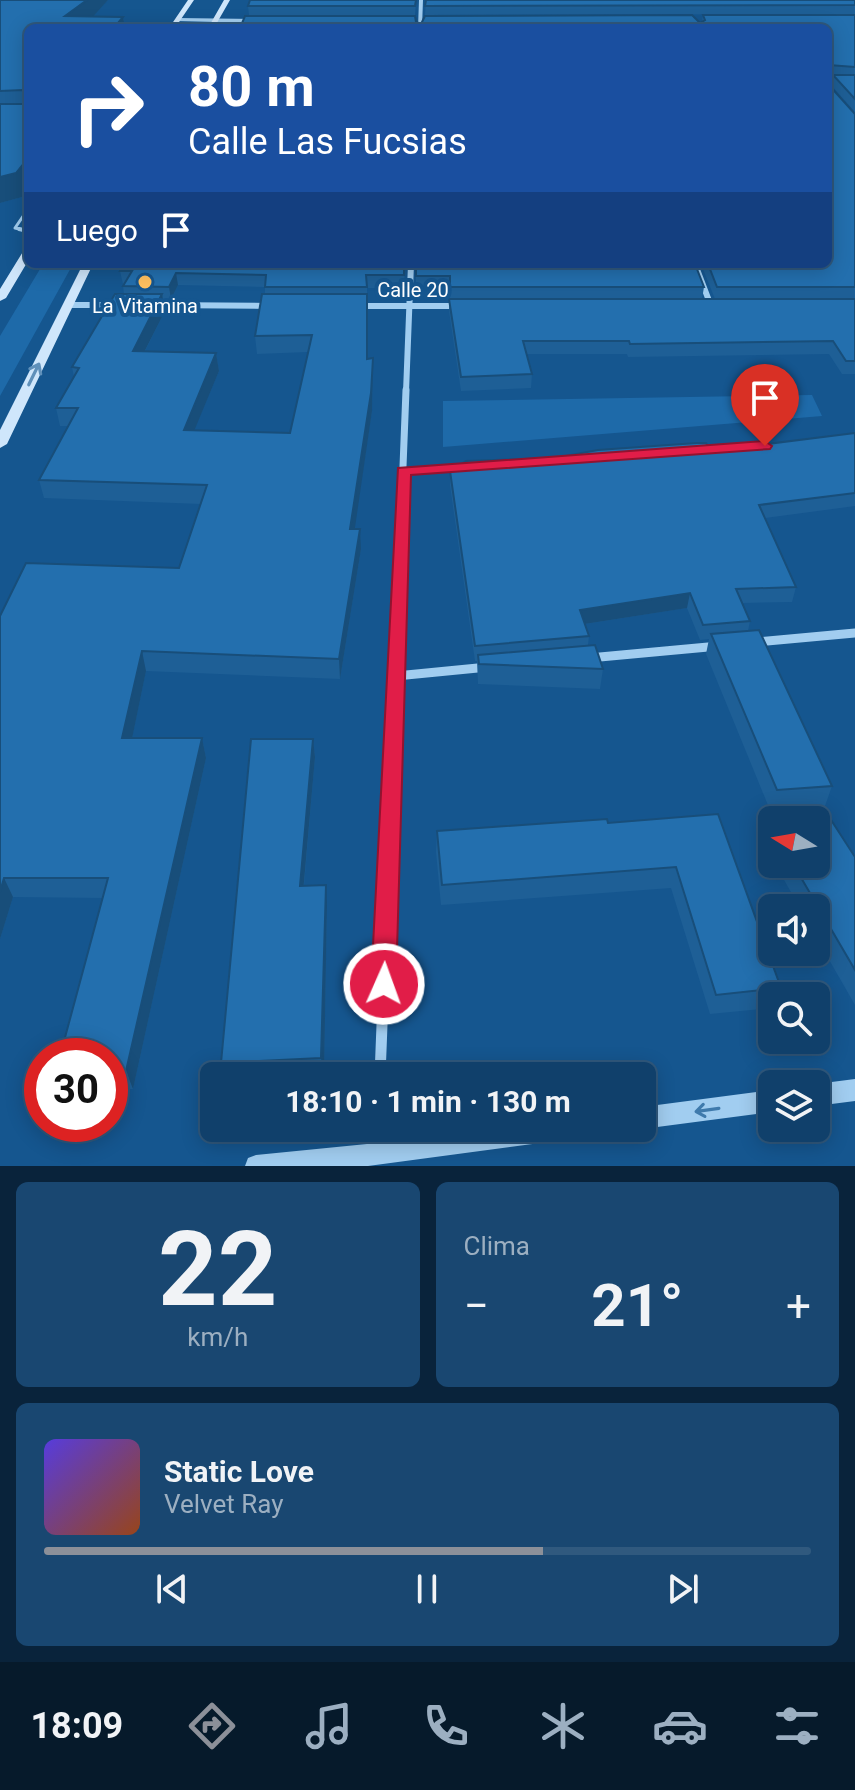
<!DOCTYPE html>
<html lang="es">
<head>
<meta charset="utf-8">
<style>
	body { margin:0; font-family:Roboto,sans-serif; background:#194771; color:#f1f3f6; height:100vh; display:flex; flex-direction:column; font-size:30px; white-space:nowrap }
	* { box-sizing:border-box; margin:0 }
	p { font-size:26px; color:#9cafc1 }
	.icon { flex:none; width:44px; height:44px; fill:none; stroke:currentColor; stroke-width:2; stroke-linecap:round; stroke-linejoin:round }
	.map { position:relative; height:1166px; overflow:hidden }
	.details { display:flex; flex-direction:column; gap:16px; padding:16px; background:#09233b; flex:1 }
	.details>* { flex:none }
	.top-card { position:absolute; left:24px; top:24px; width:808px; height:244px; border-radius:12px; box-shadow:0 4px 20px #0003,0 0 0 2px #30597e; background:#1a4fa0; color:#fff; overflow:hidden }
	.needle { width:52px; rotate:281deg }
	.tools { position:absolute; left:758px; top:806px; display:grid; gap:16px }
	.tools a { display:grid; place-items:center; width:72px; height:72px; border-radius:12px; background:#10406b; box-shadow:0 4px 20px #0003,0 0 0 2px #30597e; font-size:40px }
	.speed { position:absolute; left:24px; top:1038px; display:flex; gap:16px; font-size:40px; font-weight:700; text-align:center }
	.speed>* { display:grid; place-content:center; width:104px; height:104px; border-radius:50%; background:#10406b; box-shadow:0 4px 20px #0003,0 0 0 2px #30597e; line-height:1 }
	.speed .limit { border:12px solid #d22; background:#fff; color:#111 }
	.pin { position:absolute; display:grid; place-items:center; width:68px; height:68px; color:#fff; margin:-82px -34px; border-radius:50% 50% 50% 0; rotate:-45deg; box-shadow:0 0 8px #0007 }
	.pin .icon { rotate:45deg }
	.me { position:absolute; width:88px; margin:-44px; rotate:2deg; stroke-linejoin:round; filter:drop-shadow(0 0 6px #0008) }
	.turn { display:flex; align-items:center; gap:28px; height:168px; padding:0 32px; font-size:36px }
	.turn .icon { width:104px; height:104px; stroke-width:2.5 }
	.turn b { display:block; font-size:56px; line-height:68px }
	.then { display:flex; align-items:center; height:76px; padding:0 32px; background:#0003; gap:16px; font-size:30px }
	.big { font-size:60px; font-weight:700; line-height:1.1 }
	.details .card { flex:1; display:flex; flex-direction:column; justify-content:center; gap:12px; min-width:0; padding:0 28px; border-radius:12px; background:#194771 }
	.details .dial { align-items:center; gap:0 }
	.dial b { font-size:104px; line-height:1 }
	.song { display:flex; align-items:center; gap:24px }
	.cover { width:96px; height:96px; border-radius:12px; background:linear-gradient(135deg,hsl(250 70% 55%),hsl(20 70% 35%)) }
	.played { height:8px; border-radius:4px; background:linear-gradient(90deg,#8c9099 65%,#30597e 65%) }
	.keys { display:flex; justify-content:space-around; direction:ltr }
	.heat { display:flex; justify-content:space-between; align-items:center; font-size:44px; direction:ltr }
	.details .tiles { flex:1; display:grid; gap:16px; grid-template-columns:1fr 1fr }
	.card:last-child { grid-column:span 2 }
	.trip { position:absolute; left:200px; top:1062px; width:456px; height:80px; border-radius:12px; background:#10406b; box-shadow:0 4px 20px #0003,0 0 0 2px #30597e; font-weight:700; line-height:80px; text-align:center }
	.menu { display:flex; height:128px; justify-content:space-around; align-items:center; background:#061a2b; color:#9cafc1 }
	.menu .icon { width:56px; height:56px }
	.menu .current { color:#8c9099 }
	.menu b { font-size:36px; color:#f1f3f6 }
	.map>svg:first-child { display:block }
	.green { fill:#1e6aa9 }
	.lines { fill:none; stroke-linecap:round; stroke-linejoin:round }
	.service-far1 { stroke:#a1cdf0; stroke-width:3 }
	.service { stroke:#a1cdf0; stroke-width:4 }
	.minor-far4 { stroke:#a1cdf0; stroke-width:4 }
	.minor-far3 { stroke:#a1cdf0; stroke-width:6 }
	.minor-far2 { stroke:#a1cdf0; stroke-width:7 }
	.minor-far1 { stroke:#a1cdf0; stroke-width:9 }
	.minor { stroke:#a1cdf0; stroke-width:11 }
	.tertiary { fill:#a1cdf0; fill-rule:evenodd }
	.secondary { fill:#cfe6fb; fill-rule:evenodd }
	.wall { fill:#1e5f96; fill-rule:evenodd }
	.shaded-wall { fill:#184e7a }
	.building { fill:#236fae; stroke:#184e7a; stroke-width:2 }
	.oneway { stroke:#5f90ba }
	.oneway2 { stroke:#3f7aac }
	.route { fill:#e11d48; stroke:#92132f; stroke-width:2 }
	.poi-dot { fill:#ffc160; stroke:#15568f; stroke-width:3 }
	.labels { text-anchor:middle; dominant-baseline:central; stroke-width:8; stroke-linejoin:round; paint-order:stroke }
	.far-street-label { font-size:20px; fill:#fff; stroke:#15568f }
	.far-poi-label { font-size:20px; fill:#fff; stroke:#15568f }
</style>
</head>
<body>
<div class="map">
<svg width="855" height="1166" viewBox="0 0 855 1166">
	<rect width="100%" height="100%" fill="#15568f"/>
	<path class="green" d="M43 264H73L0 396V336Z
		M812 395 822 416 443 447V401Z"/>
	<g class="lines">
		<path class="service-far1" d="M28 231 15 228 28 209"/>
		<path class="service" d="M19 229 28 231"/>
		<path class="minor-far4" d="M420 28 421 0"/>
		<path class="minor-far3" d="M695 264 711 306
			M67 305H119
			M156 305 271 306
			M356 306H459
			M406 392 411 264"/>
		<path class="minor-far2" d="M699 450 758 446
			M403 471 466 467
			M398 594 406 390"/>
		<path class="minor-far1" d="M756 642 855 633
			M589 658 719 646
			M396 676 488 667
			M389 848 398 592"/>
		<path class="minor" d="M380 1076 389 846
			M377 1153 378 1128"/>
		<path class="tertiary" d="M177 18 261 19 264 21 261 23 175 21Z
			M855 1079V1101L816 1106V1084Z
			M772 1090V1112L642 1129 640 1128H642V1107Z
			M489 1128H581L578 1136 570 1139 368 1166H245L248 1158 256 1155 377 1143Z"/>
		<path class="secondary" d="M188 0H194L175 28H169Z
			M224 0H230L214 28H208Z
			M28 249V261L6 298 0 301V289L24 250Z
			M83 264H93L7 444 0 448V430Z"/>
	</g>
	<path class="wall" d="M0 0H108L93 16 123 17 125 28H28V189L22 197 0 203Z
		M416 0 415 15H249L248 6Z
		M426 0H855V14L425 15Z
		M703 15H855V112L831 85 833 75H828V28H240L416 22 421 24 700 23 702 22Z
		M836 94 855 114V374H842L829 354 628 357 627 354H526L532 374 531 388 461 391 449 311 450 288H416V264L704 287 702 299H715L701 264H828Z
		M124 264H405L404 288H367L368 358H373L372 411 354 529 361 549 340 679 146 671 132 738H202L206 758 133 1089H110V1056L103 898 13 897 0 939V616L179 568 201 504 44 498 39 480 68 426H60L56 408 74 377 72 367 124 294 123 286 124 284H123L120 271ZM178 285 265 287V294L255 336 257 354 308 352 290 433 194 430 219 371 216 353 145 351 165 311 163 299H171Z
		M855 433V506L765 518 796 587 792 602 742 603 750 621 748 631 832 786 825 806H823L855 857V1005L816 937V908H800L775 864H816L772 820V859L756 831 762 811 770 810 706 654 709 639 700 640 687 608 585 624 589 636 588 645 603 669 600 689 478 684 477 661H475L450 485V471L555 458 711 451Z
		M313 739 315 757 304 886 327 903 324 1075 224 1076 221 1063Z
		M718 814 781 988 778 996H772V1008L710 1014 671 888 441 905 436 852 437 831 608 823Z"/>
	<path class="shaded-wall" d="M87 0H108L88 22 65 16Z
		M123 17 125 28H114Z
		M28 158V189L22 197 0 203V177Z
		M176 273 178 285 171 299 169 287Z
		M162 294 165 311 136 368 133 351Z
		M216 353 219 371 187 448 184 430Z
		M373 358 372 411 352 548 350 529Z
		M360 529 361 549 340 679 339 659Z
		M690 593 687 608 578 625 580 610Z
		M142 651 146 671 128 758 122 738Z
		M202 738 206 758 133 1089 126 1071Z
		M313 739 315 757 302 904 300 886Z
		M4 878 13 897 0 939V892Z
		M326 885 327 903 324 1075 321 1058Z"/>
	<path class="building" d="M0 0H87L65 16 123 17 114 28H28V95L23 90 0 91Z
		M250 0H416L415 6H248Z
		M426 0H855V5L425 6Z
		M692 15 700 23 705 20 703 15H855V67L829 65 828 68V28H240L245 16H415L416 22 421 24 425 16Z
		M833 75H855V99Z
		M828 84 855 114V287H717L708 264H828Z
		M28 97V158L16 173 0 177V104H24Z
		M124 264H404V275H366L367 287H265L266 275 176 273 169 287 123 286 132 271H120Z
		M416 264H695L704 287H450V276H416Z
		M115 294H162L133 351 216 353 184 430 290 433 312 335 255 336 262 294H367V359L373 358 371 393 350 529H360L339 659 142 651 122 738H202L126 1071H110V1056H60L108 878H4L0 892V616L26 563 179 568 207 485 39 480 78 408H56L79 368 72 367Z
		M449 299H855V361H846L833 341 630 344 629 341H523L532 374 461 377Z
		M855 433V493L759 505 796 587 736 589 750 621 703 625 690 593 580 610 589 636 475 646 450 471 466 461 555 458 598 450 697 443H706L711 451Z
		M759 630 832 786 777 790 711 634Z
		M595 645 603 669 479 664 478 655Z
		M251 739H313L300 886 326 885 321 1058 221 1063Z
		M822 806 855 857V970L793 864H816V820H772V827L762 811Z
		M718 814 781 988 716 995 676 867 442 885 437 831 607 819 608 823Z"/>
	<defs><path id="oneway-shaft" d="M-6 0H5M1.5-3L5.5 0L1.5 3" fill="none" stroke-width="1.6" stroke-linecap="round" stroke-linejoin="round" transform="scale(2)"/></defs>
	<use class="oneway" href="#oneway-shaft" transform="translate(34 374) rotate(-64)"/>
	<use class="oneway2" href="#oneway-shaft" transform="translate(707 1110) rotate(172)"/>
	<path class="route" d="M765 441 772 446 770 449 411 475 396 984 393 992 384 995 375 992 371 984 398 468Z"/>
	<circle class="poi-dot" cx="145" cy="282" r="8"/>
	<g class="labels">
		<g class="far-street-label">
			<text x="413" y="290">Calle 20</text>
		</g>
		<g class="far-poi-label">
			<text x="145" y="306">La Vitamina</text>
		</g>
	</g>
</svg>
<div class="tools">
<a><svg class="needle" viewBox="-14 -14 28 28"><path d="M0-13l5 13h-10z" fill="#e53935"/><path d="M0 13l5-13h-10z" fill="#9cafc1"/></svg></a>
<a><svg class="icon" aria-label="sound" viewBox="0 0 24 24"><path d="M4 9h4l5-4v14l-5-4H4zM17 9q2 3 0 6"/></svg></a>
<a><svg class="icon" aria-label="search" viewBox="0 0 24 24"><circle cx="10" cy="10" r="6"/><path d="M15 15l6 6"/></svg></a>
<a><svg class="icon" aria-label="layers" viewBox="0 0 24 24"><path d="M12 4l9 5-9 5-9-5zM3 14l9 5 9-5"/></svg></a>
</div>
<div class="speed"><div class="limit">30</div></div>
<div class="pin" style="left:765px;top:446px;background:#d93025"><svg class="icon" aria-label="arrive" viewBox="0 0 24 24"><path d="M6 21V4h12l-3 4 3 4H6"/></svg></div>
<svg class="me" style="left:384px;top:984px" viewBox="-20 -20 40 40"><circle r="17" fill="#e11d48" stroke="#fff" stroke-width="3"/><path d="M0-11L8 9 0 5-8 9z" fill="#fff"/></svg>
<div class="trip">18:10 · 1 min · 130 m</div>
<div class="top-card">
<div class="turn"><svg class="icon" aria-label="right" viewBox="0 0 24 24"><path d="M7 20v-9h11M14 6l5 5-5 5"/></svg><div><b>80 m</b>Calle Las Fucsias</div></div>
<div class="then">Luego<svg class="icon" aria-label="arrive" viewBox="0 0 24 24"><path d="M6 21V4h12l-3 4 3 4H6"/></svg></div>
</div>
</div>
<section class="details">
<div class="tiles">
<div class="card dial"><b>22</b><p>km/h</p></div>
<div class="card"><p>Clima</p>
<div class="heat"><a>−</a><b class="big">21°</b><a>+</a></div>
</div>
<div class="card">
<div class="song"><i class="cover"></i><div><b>Static Love</b><p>Velvet Ray</p></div></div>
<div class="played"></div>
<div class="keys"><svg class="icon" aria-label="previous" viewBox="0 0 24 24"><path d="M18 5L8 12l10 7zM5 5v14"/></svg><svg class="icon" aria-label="pause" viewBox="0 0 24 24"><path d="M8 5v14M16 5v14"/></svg><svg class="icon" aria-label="next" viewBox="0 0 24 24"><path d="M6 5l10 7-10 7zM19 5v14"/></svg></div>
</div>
</div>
</section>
<nav class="menu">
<b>18:09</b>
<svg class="icon current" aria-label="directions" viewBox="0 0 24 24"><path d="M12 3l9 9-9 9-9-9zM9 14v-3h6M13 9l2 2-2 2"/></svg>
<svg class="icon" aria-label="music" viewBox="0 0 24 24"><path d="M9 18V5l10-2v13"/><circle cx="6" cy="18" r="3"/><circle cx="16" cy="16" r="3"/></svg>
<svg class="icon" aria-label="phone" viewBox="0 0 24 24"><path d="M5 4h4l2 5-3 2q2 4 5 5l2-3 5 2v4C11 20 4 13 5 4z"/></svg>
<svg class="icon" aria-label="climate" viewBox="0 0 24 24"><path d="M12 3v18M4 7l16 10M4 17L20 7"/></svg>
<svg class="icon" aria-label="car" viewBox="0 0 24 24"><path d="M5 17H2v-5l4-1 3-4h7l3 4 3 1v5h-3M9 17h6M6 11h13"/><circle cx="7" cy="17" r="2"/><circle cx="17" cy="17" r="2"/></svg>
<svg class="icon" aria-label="filters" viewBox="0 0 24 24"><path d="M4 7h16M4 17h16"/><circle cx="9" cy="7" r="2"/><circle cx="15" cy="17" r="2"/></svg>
</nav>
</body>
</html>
